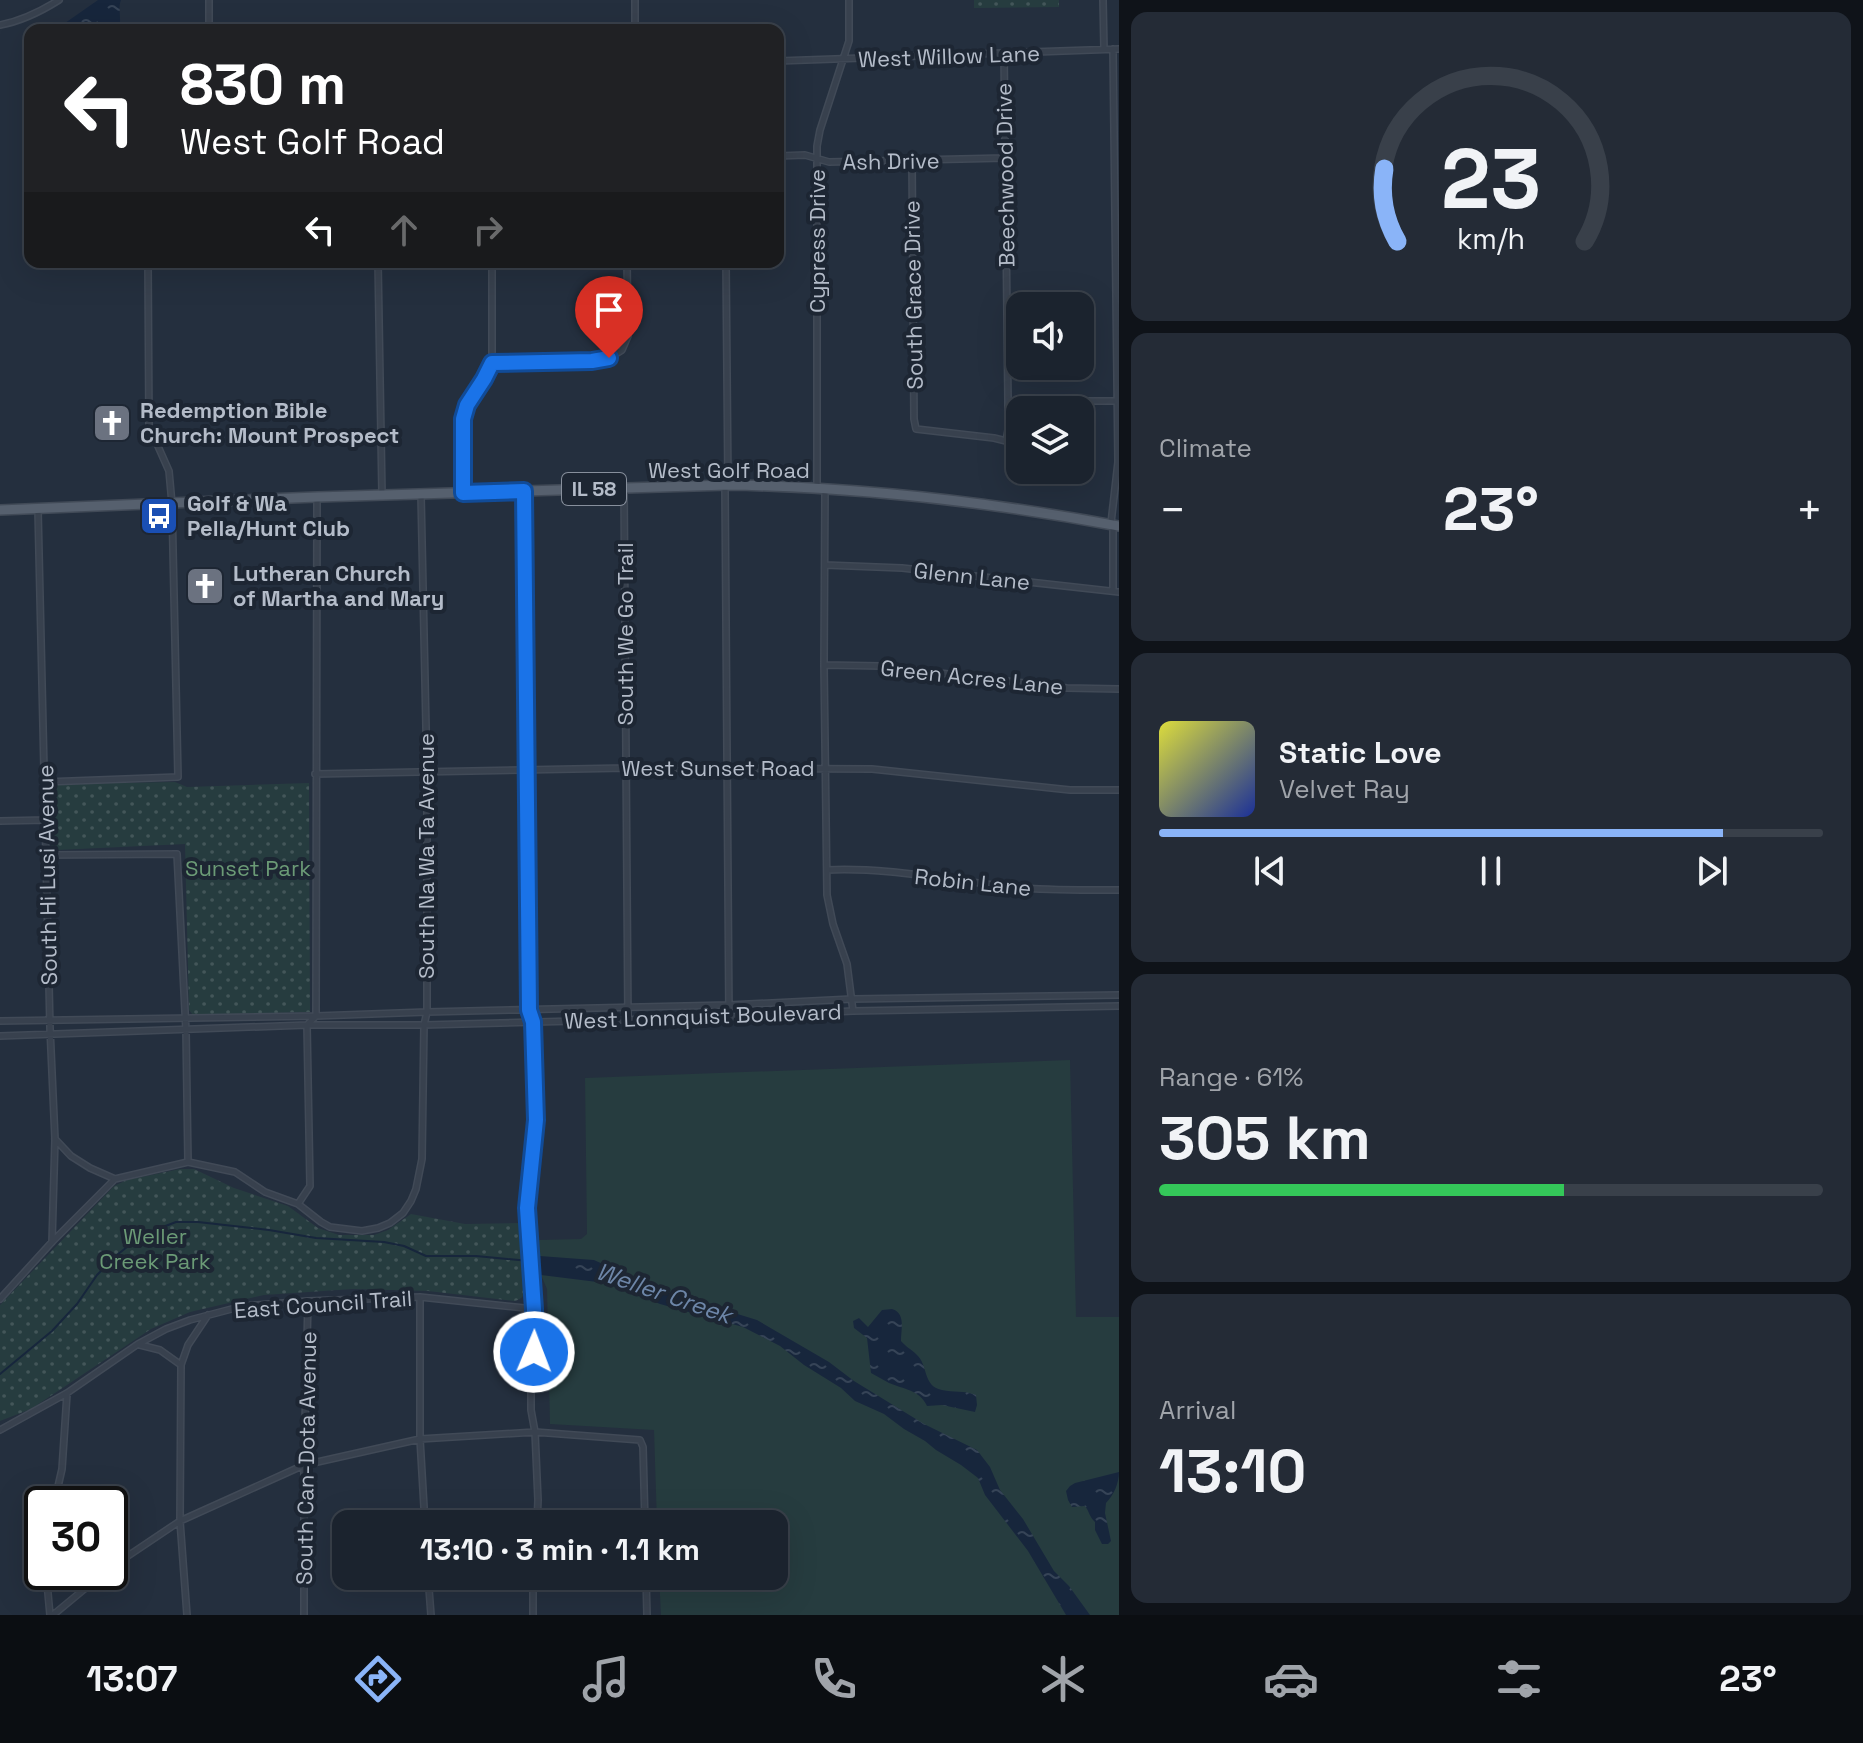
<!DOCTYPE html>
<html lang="en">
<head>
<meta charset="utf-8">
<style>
	body { margin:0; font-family:"Space Grotesk",sans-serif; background:#242b36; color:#f1f3f6; height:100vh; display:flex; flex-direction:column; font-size:30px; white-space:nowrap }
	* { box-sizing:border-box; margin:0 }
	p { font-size:26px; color:#a0a4aa }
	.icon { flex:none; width:44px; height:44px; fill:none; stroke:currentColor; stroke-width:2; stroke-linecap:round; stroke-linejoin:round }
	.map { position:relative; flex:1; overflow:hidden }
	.details { display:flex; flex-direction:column; gap:12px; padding:12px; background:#0f1319; width:744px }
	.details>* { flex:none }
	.guide { position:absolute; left:24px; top:24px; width:760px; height:244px; border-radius:16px; box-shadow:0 8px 32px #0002,0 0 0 2px #39404a; background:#202124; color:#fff; overflow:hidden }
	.buttons { position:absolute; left:1006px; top:292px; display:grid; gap:16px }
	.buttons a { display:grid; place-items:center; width:88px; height:88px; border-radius:16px; background:#1b232e; box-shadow:0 8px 32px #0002,0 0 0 2px #39404a; font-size:40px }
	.speed { position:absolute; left:24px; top:1486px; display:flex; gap:16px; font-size:40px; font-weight:700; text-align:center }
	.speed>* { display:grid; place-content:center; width:104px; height:104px; border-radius:50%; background:#1b232e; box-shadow:0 8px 32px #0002,0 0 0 2px #39404a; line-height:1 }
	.speed .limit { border:4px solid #111; border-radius:12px; background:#fff; color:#111 }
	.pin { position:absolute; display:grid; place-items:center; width:68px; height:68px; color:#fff; margin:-82px -34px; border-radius:50% 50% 50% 0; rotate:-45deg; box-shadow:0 0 8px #0007 }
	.pin .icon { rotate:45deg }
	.me { position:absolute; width:88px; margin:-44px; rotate:1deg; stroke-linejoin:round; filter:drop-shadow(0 0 6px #0008) }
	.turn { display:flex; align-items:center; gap:28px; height:168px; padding:0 24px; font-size:36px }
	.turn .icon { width:104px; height:104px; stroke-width:2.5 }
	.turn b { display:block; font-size:56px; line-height:68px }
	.lanes { display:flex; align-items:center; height:76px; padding:0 24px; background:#0003; justify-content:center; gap:40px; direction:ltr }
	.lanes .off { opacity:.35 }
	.big { font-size:60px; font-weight:600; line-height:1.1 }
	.details .card { flex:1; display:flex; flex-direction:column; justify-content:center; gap:12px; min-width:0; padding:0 28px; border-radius:16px; background:#242b36 }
	.details .dial { align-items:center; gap:0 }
	.dial svg { height:208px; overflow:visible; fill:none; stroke:#39404a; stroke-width:7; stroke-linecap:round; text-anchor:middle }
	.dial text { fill:#f1f3f6; stroke:none }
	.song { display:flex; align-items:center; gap:24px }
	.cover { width:96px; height:96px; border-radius:12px; background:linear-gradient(135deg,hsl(60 70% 55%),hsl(230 70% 35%)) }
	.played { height:8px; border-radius:4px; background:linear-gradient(90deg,#8ab4f8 85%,#39404a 85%) }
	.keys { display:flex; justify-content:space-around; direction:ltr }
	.heat { display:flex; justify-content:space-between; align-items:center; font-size:44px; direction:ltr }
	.charge { height:12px; border-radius:6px; background:linear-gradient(90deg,#34c759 61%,#39404a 0) }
	.trip { position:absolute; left:332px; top:1510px; width:456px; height:80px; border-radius:16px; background:#1b232e; box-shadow:0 8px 32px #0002,0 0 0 2px #39404a; font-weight:600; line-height:80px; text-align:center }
	.dock { display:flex; height:128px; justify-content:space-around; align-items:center; background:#0b0e12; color:#a0a4aa }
	.dock .icon { width:56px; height:56px }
	.dock .current { color:#8ab4f8 }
	.dock b { font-size:36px; color:#f1f3f6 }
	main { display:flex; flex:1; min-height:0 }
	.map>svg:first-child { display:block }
	.grass { fill:#263c3f }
	.park { fill:url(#park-dots) }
	.water { fill:url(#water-ripples) }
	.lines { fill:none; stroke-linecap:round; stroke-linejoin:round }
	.stream { stroke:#17263c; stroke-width:2 }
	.street-casing { stroke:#414a57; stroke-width:8 }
	.primary-casing { stroke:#414a57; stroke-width:12 }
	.street { stroke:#38414e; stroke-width:5 }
	.primary { stroke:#56606e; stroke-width:9 }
	.route-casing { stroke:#114b97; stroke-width:20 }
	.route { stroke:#1a73e8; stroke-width:14 }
	.labels { text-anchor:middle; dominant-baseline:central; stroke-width:8; stroke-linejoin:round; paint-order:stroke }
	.shield { fill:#1d2633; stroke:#878f9c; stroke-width:2 }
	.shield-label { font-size:20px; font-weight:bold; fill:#b4bcc9 }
	.street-label { font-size:22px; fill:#b4bcc9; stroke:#1d2633 }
	.poi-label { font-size:22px; font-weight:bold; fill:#b4bcc9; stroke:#1d2633; text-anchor:start }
	.park-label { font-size:22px; fill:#6b9a76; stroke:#1d2633 }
	.water-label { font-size:24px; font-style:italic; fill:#6d86a8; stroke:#1d2633 }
</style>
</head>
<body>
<main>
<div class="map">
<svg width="1119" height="1615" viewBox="0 0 1119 1615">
	<defs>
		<pattern id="park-dots" width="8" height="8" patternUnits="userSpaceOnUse" patternTransform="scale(2)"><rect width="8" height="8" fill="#263c3f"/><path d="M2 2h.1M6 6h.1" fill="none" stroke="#435659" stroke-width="1.8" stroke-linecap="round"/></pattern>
		<pattern id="water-ripples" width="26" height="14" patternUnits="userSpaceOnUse" patternTransform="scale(2)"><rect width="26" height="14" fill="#17263c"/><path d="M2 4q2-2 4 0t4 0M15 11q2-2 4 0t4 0" fill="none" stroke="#364457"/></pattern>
	</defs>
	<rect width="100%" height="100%" fill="#242f3e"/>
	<path class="grass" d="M1070 1060 1076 1317H1119V1615H661L659 1576H774V1524H657L654 1430 550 1424 547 1289 541 1275 538 1240 581 1239 587 1234 585 1078Z"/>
	<path class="park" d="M974 0H1059V7L974 8Z
		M175 782 187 787 309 783 310 1012 193 1015 189 1010 185 844 57 850 51 845 49 790 55 784Z
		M180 1169H194L234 1188 288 1206 318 1228 339 1235H374L388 1230 411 1214 465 1224 520 1223 526 1285C525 1295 523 1299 514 1301L428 1291 353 1289 264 1295 190 1312 151 1329 31 1409 0 1421V1305L114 1186 127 1180Z"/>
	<path class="water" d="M98 0H121C117 10 123 20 118 30H55Z
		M540 1256 594 1260 663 1291 757 1320 829 1362 854 1381 924 1424 977 1450 990 1467 1000 1490 1023 1519 1054 1571 1069 1586 1090 1615H1066L1028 1551 985 1495 978 1478 961 1465 936 1450 925 1441 904 1429 884 1414 855 1401 841 1388 804 1365 780 1346 743 1327 660 1304 605 1283 541 1275Z
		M892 1309C906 1313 901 1329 901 1341 906 1347 911 1349 916 1354 929 1365 922 1386 942 1390 954 1393 964 1390 976 1395L977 1405 975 1412 942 1405 927 1406C920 1390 903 1389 889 1383 883 1380 877 1376 871 1373L867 1338 854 1328 853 1321 859 1318 868 1327 882 1310Z
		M1119 1472C1119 1483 1114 1495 1106 1503L1105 1513 1111 1541 1108 1544H1102L1095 1530V1522C1090 1518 1089 1511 1085 1506L1072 1507 1068 1500 1066 1491 1070 1486 1075 1483Z"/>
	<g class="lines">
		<path class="stream" d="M0 1374 52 1331 77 1304 97 1275 117 1255 142 1235 176 1222H198L269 1230 316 1238 384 1242 404 1246 426 1256H476L541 1262"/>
		<g class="street-casing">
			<path id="street" d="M635 0V30
				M1103 0 1104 49
				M0 25C22 21 40 12 59 0
				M209 30V0
				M778 61 1119 49
				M778 156 805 155 829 162 1005 158
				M912 161 914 419 916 429 994 438 1006 441 1008 430V401L1004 53
				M378 262 382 494
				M726 262 728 484
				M492 363 592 361 609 358 622 350 628 336 627 262
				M1008 401H1119
				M725 487 729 1017
				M817 488V146L820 130 849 41V0
				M624 489 628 1020
				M825 489 824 665 827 895 833 924 847 964 853 1011
				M524 491 529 1010 533 1022 536 1120 527 1208 534 1309V1352L531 1377V1410L535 1432 538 1500 537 1524
				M463 493V419L467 405 484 379 492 363V262
				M38 510 50 1028 55 1139 52 1242
				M1111 523 1118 462 1113 49
				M825 565 902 568 1119 592
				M1113 591V525
				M824 665 881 666 1067 688 1119 689
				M315 774 626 768 872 769 1070 790H1119
				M45 782 178 777 172 504 169 471 149 426 148 262
				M0 821 46 820
				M47 855 177 854 186 1031 188 1162
				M827 870C889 867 951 881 1013 887 1048 891 1084 890 1119 890
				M0 1021 316 1016 427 1012 729 1005 852 999 1119 995
				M0 1036 307 1025H424L729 1017 853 1011 1119 1006
				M55 1139 71 1156 90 1168 115 1179 188 1162 235 1172 265 1192 298 1204 321 1222 330 1227 362 1231 378 1228 390 1223 403 1213 411 1201 416 1189 422 1159 424 1025 427 1012V773L421 495
				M298 1204 310 1186 307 1025 316 1016 317 497
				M420 1297V1439L425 1524
				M0 1299 52 1242 115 1179
				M140 1345 160 1350 181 1365
				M0 1430 67 1393 138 1344 166 1329 190 1320 243 1306 308 1301 420 1297 534 1309
				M54 1504 62 1469 67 1394
				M110 1568 180 1521 304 1465 420 1439 535 1432 640 1440 643 1447 645 1524
				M46 1572 50 1615
				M428 1576 431 1615
				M533 1576V1615
				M646 1576 647 1615
				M53 1615 105 1572
				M187 1615 180 1521 181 1365 188 1345 208 1315
				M304 1615V1465L308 1301"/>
		</g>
		<g class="primary-casing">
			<path id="primary" d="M0 510 317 497 728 485C859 487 990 502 1119 526"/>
		</g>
		<use href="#street" class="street"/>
		<use href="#primary" class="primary"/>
	</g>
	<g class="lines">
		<g class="route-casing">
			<path id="route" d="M534 1352V1309L527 1208 536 1120 533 1022 529 1010 524 491 463 493V419L467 405 484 379 492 363 592 361 609 358"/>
		</g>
		<use href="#route" class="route"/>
	</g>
	<defs>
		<g id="church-square" transform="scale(2)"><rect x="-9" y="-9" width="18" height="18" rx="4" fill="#6b7280" stroke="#1d2633"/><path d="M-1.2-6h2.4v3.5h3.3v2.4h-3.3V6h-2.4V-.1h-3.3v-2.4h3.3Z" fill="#fff"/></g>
		<g id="bus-square" transform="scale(2)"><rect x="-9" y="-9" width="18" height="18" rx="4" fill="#1a4fb4" stroke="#1d2633"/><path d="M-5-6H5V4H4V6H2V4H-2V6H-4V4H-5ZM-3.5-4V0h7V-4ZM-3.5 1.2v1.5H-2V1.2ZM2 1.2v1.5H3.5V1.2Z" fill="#fff"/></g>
	</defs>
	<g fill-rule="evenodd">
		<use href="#church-square" x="112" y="423"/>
		<use href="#bus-square" x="159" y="516"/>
		<use href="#church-square" x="205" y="586"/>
	</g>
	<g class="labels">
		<rect class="shield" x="562" y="473" width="64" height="32" rx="6"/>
		<g class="shield-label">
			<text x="594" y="489">IL 58</text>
		</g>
		<g class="street-label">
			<text transform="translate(949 56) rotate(-2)">West Willow Lane</text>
			<text transform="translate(891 161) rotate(-1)">Ash Drive</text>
			<text transform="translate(1005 175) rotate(-91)">Beechwood Drive</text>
			<text transform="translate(817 241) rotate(-90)">Cypress Drive</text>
			<text transform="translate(913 295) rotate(-91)">South Grace Drive</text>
			<text x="729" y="470">West Golf Road</text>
			<text transform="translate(972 576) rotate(6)">Glenn Lane</text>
			<text transform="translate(625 634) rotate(-90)">South We Go Trail</text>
			<text transform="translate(972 677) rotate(6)">Green Acres Lane</text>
			<text x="718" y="768">West Sunset Road</text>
			<text transform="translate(426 856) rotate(-90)">South Na Wa Ta Avenue</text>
			<text transform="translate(47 875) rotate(-91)">South Hi Lusi Avenue</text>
			<text transform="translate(973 882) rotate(6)">Robin Lane</text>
			<text transform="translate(703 1016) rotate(-2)">West Lonnquist Boulevard</text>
			<text transform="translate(323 1304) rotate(-4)">East Council Trail</text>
			<text transform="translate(306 1458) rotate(-89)">South Can-Dota Avenue</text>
		</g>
		<g class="poi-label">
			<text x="140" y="410">Redemption Bible<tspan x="140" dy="25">Church: Mount Prospect</tspan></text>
			<text x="187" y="503">Golf &amp; Wa<tspan x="187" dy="25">Pella/Hunt Club</tspan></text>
			<text x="233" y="573">Lutheran Church<tspan x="233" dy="25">of Martha and Mary</tspan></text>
		</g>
		<g class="park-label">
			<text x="248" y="868">Sunset Park</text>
			<text x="155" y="1236">Weller<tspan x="155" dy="25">Creek Park</tspan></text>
		</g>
		<g class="water-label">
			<text transform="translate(664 1293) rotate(19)">Weller Creek</text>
		</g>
	</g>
</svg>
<div class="buttons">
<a><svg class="icon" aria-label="sound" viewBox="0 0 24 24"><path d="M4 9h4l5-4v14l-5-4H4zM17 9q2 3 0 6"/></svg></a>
<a><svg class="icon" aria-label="layers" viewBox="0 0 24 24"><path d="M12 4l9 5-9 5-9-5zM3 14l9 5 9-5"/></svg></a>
</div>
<div class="speed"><div class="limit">30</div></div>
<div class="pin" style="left:609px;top:358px;background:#d93025"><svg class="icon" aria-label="arrive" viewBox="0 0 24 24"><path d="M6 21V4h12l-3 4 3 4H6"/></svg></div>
<svg class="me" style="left:534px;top:1352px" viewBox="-20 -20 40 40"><circle r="17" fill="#1a73e8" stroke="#fff" stroke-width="3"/><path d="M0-11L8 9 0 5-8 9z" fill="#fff"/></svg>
<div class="trip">13:10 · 3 min · 1.1 km</div>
<div class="guide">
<div class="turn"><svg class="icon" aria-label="left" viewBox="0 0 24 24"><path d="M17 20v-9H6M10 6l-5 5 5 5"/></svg><div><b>830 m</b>West Golf Road</div></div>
<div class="lanes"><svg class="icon" aria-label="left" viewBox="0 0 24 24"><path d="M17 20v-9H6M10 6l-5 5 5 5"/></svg><svg class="icon off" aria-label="ahead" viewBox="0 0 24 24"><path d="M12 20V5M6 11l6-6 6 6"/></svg><svg class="icon off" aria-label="right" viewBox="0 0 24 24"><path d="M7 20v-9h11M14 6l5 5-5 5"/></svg></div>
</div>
</div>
<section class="details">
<div class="card dial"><svg viewBox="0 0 100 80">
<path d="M14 69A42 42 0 1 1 86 69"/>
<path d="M14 69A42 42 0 0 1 9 41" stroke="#8ab4f8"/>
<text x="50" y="56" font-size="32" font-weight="700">23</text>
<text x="50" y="72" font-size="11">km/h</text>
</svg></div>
<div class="card"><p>Climate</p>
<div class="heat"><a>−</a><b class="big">23°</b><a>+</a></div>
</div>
<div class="card">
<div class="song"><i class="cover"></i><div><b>Static Love</b><p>Velvet Ray</p></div></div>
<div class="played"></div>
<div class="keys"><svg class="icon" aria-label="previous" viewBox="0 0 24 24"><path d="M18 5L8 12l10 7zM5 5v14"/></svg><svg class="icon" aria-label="pause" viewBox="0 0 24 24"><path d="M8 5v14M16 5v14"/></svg><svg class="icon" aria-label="next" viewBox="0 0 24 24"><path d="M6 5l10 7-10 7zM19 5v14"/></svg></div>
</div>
<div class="card"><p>Range · 61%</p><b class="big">305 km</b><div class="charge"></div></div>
<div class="card"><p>Arrival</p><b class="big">13:10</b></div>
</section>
</main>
<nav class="dock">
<b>13:07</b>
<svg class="icon current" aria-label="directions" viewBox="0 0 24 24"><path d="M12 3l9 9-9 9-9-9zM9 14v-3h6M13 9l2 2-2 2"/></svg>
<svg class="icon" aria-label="music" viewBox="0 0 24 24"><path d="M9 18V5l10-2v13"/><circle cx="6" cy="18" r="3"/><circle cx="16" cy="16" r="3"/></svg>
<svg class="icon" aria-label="phone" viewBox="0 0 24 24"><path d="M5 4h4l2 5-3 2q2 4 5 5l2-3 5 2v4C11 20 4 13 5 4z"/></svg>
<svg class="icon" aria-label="climate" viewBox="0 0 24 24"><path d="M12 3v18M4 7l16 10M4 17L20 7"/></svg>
<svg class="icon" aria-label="car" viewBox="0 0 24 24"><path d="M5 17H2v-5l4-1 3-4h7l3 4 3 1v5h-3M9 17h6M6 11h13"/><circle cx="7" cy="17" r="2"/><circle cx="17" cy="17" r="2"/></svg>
<svg class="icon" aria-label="filters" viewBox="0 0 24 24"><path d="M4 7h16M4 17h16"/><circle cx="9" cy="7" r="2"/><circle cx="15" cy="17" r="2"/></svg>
<b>23°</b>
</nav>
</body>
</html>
